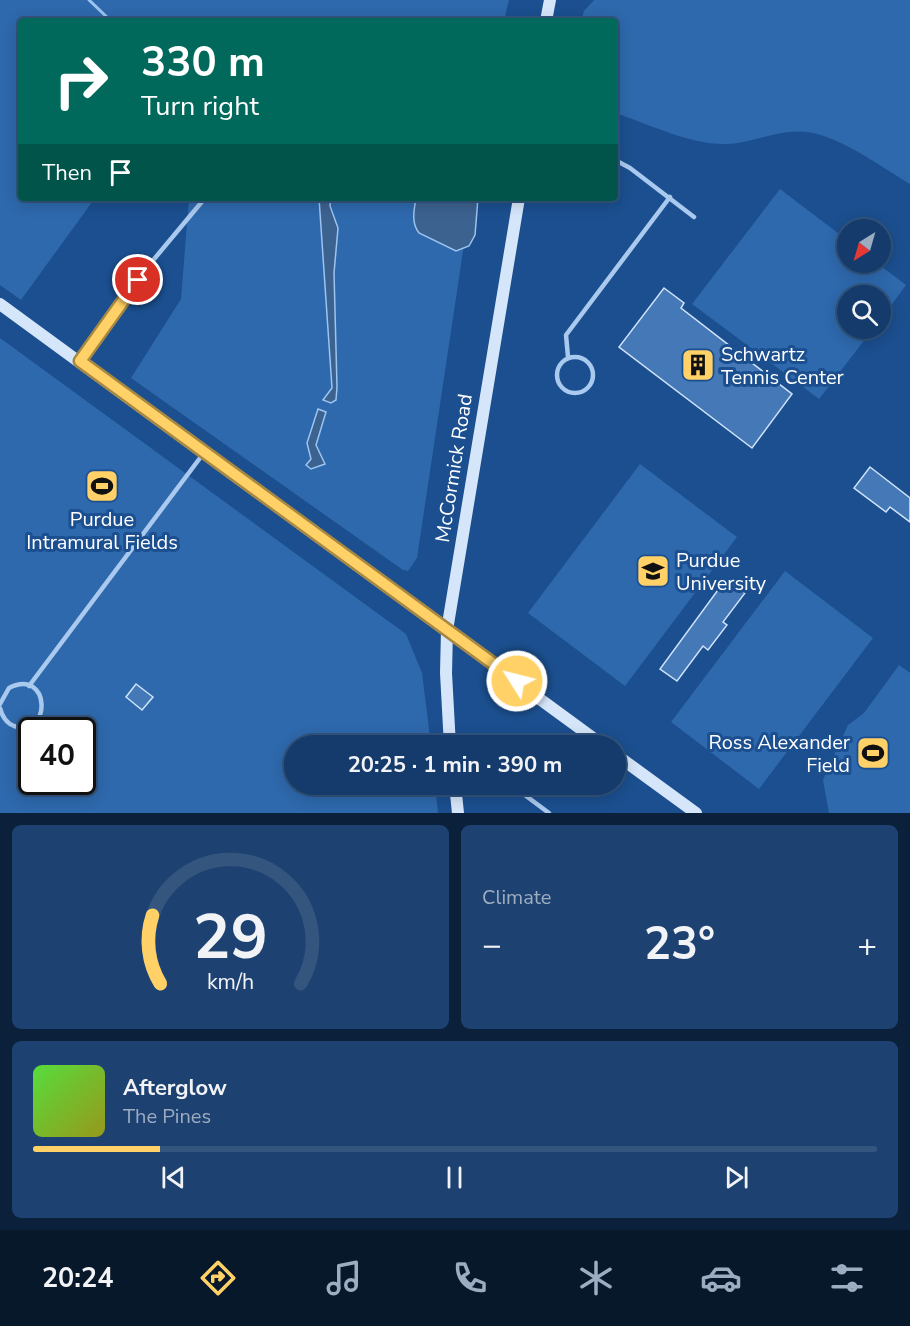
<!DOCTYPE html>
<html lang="en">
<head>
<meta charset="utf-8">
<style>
	body { margin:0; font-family:"Nunito Sans",sans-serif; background:#1d4271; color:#f1f3f6; height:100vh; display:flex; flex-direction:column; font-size:22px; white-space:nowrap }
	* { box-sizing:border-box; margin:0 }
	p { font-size:20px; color:#9dadc1 }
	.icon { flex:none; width:33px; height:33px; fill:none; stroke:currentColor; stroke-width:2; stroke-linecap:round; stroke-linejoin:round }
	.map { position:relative; height:813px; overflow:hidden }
	.details { display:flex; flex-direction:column; gap:12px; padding:12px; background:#0b203b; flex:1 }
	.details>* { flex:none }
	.banner { position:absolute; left:18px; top:18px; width:600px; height:183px; border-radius:6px; box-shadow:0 3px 15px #0003,0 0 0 2px #33557e; background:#00695c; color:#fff; overflow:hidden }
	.needle { width:39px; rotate:217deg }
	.tools { position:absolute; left:837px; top:219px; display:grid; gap:12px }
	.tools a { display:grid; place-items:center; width:54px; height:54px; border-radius:50%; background:#143b6b; box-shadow:0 3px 15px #0003,0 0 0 2px #33557e; font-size:30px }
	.speed { position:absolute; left:18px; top:717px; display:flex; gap:12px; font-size:30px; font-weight:700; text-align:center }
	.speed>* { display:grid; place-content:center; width:78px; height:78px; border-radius:50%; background:#143b6b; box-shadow:0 3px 15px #0003,0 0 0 2px #33557e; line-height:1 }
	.speed .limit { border:3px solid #111; border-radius:9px; background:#fff; color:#111 }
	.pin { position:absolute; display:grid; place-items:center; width:51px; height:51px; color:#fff; margin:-26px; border:3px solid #fff; border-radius:50%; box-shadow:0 2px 6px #0007 }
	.me { position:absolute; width:66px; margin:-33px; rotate:306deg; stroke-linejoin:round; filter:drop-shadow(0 0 4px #0008) }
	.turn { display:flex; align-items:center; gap:21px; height:126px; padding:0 24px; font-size:27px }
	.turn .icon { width:78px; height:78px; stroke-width:2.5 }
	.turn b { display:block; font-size:42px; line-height:51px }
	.then { display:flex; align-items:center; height:57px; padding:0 24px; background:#0003; gap:12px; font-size:22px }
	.big { font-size:45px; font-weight:700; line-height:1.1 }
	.details .widget { flex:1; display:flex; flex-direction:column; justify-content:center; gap:9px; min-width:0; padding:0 21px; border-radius:9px; background:#1d4271 }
	.details .dial { align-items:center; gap:0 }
	.dial svg { height:156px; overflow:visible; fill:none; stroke:#33557e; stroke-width:7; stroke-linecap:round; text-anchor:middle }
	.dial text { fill:#f1f3f6; stroke:none }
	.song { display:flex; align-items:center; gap:18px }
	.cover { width:72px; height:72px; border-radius:9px; background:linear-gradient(135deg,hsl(110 70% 55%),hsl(60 70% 35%)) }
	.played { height:6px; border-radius:3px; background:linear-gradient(90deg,#ffd166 15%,#33557e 15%) }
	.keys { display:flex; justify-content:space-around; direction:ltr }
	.heat { display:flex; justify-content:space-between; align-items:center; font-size:33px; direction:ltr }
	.details .tiles { flex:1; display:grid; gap:12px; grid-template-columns:1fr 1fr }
	.widget:last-child { grid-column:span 2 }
	.trip { position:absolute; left:284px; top:735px; width:342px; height:60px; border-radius:30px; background:#143b6b; box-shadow:0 3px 15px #0003,0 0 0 2px #33557e; font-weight:700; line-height:60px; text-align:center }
	.tab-bar { display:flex; height:96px; justify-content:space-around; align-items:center; background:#08182b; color:#9dadc1 }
	.tab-bar .icon { width:42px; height:42px }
	.tab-bar .selected { color:#ffd166 }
	.tab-bar b { font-size:27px; color:#f1f3f6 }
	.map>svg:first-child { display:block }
	.green { fill:#2e69ad; fill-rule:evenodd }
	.water { fill:#3c6290; stroke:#9cc4f0; stroke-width:1.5 }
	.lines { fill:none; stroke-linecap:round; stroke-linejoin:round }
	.stream { stroke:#9cc4f0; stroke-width:3 }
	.building { fill:#4478b7; stroke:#cfe3fa; stroke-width:1.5 }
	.lane { stroke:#a9c9ee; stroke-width:4.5 }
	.secondary { stroke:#d6e6fa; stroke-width:12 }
	.route-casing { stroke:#a68842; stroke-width:15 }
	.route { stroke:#ffd166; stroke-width:10 }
	.labels { text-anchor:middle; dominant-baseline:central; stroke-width:6; stroke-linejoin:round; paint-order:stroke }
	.poi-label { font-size:20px; fill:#fff; stroke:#1b4f8f; text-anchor:start }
	.street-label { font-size:20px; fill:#fff; stroke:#1b4f8f }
</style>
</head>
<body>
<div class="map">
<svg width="910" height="813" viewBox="0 0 910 813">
	<rect width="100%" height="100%" fill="#1b4f8f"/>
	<path class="green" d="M0 0H509L504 21H21V198H95L21 300 0 285Z
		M594 0H910V184C881 167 850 143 817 134 784 125 758 143 726 144 690 145 649 124 615 113V21H581L584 11Z
		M780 189 847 240 848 262 877 263 906 285 881 319 880 296H848V328L873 329 819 399 692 304Z
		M189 198H471L417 558 408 571 403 570 131 378 181 299Z
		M0 338 406 634 422 673 431 745 294 746V784L435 785 438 813H0ZM32 730H82V782H32Z
		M640 464 737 537 625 686 528 613Z
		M785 571 873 638 759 789 671 722Z
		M899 665 910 673V813H829L823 780 848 725 864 713Z"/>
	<path class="water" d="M319 198H331L330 206 338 228 334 273 337 387 336 400 331 403 323 400 332 388Z
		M416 198H478L475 235 469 246 456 251 419 233C411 223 414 210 416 198Z
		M318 409 326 412 316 445 325 464 311 469 306 465 311 459 307 443Z"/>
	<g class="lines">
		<path class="stream" d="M89 0 111 21"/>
	</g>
	<path class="building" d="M664 288 684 303 681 308 792 394 752 448 619 347Z
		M870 467 910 498V522L890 507 886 512 854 488Z
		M726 579 745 593 723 622 727 625 708 650 703 646 677 681 660 669Z
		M136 684 153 697 142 710 126 697Z"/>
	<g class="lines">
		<path class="lane" d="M615 160 630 168 694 217
			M557 375a18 18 0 1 1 36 0a18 18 0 1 1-36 0Z
			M568 357 566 335 670 197
			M80 361 150 264 205 198
			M29 686 203 454
			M0 704 9 688C51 667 52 739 14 726 6 723 2 716 0 708
			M510 784 549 813"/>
		<path class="secondary" d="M546 21 550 0
			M0 304 604 746
			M450 746 446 673 447 630 519 198
			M615 754 696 813
			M455 784 458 813"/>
	</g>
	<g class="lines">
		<g class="route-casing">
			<path id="route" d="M138 280 80 361 517 681"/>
		</g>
		<use href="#route" class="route"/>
	</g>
	<defs>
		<g id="building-square" transform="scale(1.725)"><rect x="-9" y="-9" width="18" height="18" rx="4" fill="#ffd166" stroke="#1b4f8f"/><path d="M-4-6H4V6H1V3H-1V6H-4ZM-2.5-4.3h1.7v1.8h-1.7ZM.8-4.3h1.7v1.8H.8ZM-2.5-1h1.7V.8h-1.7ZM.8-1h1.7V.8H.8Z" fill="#111"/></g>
		<g id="stadium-square" transform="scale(1.725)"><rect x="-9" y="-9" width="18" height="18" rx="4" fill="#ffd166" stroke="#1b4f8f"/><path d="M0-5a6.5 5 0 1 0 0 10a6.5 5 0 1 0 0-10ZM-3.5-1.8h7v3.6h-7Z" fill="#111"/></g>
		<g id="university-square" transform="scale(1.725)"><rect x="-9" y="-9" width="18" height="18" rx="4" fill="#ffd166" stroke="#1b4f8f"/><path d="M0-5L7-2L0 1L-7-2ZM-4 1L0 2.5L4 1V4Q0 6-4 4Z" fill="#111"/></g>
	</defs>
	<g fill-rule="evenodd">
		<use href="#building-square" x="698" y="365"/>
		<use href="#stadium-square" x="102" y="486"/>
		<use href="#university-square" x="653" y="571"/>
		<use href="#stadium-square" x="873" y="753"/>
	</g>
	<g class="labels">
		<g class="poi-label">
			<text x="721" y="354">Schwartz<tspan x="721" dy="23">Tennis Center</tspan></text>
			<text x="102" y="519" text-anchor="middle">Purdue<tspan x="102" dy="23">Intramural Fields</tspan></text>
			<text x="676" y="560">Purdue<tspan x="676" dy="23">University</tspan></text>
			<text x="850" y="742" text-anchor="end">Ross Alexander<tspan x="850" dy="23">Field</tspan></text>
		</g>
		<g class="street-label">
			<text transform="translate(454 468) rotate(-81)">McCormick Road</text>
		</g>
	</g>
</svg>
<div class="tools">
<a><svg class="needle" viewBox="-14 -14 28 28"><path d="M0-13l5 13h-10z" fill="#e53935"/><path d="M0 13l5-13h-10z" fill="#9dadc1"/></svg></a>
<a><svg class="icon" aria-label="search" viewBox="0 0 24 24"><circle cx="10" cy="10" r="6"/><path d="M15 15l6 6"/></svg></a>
</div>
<div class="speed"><div class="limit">40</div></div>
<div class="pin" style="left:138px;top:280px;background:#d93025"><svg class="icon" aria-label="arrive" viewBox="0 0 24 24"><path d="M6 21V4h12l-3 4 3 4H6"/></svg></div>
<svg class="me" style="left:517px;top:681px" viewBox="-20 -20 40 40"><circle r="17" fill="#ffd166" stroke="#fff" stroke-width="3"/><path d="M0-11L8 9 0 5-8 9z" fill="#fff"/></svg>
<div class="trip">20:25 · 1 min · 390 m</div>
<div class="banner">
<div class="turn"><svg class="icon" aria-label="right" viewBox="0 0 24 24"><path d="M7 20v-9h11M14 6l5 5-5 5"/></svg><div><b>330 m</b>Turn right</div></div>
<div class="then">Then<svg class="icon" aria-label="arrive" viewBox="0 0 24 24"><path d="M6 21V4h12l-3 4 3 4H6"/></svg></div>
</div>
</div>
<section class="details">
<div class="tiles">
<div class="widget dial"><svg viewBox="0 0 100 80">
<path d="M14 69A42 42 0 1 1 86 69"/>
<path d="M14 69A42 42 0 0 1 10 34" stroke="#ffd166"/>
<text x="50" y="56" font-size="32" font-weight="700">29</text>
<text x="50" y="72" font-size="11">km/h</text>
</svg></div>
<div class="widget"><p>Climate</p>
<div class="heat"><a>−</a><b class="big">23°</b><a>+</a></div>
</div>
<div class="widget">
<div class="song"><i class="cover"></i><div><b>Afterglow</b><p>The Pines</p></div></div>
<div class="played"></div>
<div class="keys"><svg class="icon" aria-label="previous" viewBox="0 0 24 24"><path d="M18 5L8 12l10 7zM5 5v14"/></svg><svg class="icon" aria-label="pause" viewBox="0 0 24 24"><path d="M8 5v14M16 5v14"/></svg><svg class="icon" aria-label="next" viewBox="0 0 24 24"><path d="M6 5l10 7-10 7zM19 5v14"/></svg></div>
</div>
</div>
</section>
<nav class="tab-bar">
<b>20:24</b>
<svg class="icon selected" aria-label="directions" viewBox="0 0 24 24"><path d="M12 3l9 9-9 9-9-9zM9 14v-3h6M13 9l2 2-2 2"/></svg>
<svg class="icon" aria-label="music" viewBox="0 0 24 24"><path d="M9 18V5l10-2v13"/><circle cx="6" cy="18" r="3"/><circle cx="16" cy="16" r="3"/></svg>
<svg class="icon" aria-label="phone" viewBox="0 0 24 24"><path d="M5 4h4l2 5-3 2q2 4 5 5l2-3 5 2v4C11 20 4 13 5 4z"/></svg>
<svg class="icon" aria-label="climate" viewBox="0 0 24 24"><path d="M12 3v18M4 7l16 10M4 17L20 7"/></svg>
<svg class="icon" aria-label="car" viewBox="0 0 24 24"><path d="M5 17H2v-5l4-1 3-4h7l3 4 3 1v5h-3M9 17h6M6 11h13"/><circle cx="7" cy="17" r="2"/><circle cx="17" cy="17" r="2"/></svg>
<svg class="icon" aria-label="filters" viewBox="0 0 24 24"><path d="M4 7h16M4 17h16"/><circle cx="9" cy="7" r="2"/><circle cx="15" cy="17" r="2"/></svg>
</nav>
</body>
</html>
